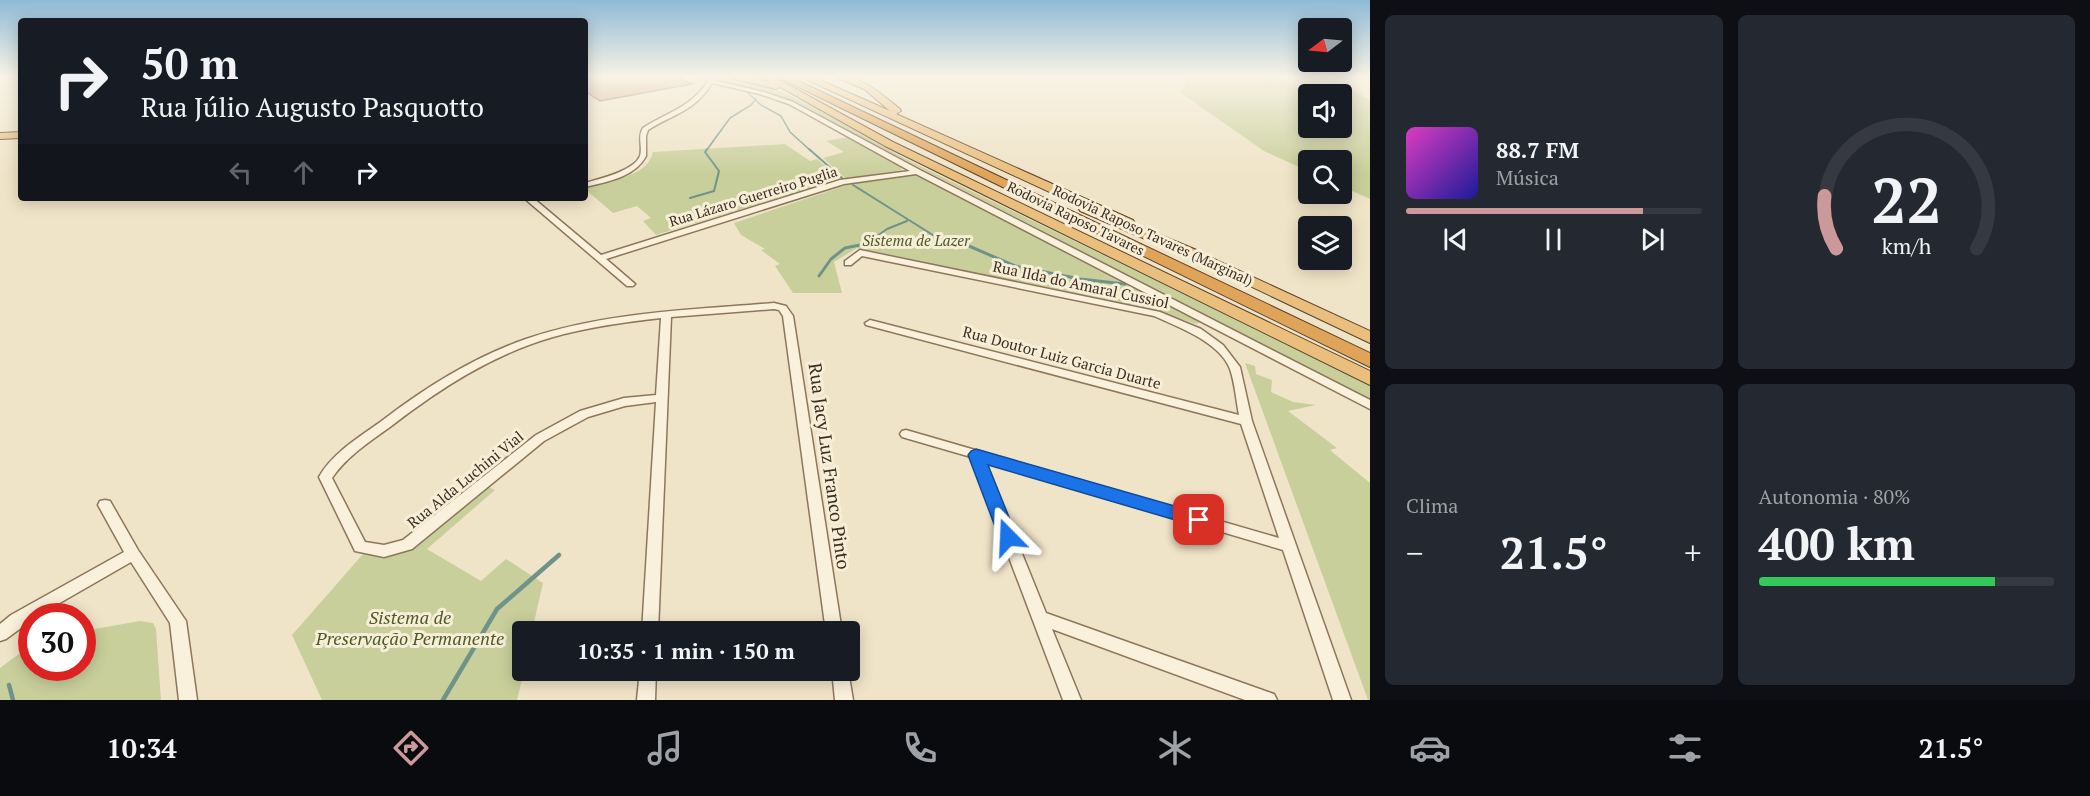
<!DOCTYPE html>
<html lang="pt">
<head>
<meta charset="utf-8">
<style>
	body { margin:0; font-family:"PT Serif",serif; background:#242831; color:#f1f3f6; height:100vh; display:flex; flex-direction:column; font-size:22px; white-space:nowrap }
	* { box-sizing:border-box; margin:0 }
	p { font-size:20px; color:#9ea1a6 }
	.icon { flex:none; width:33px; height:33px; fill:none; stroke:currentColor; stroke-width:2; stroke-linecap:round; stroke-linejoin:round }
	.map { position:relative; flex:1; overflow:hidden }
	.side { display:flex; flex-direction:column; gap:15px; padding:15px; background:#0d0f14; width:720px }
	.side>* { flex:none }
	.top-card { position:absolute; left:18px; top:18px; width:570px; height:183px; border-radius:6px; box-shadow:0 3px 15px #0003; background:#171b24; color:#f1f3f6; overflow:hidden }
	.needle { width:39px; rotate:254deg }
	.buttons { position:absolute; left:1298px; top:18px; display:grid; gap:12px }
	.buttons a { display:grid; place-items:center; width:54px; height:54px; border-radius:6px; background:#171b24; box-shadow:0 3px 15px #0003; font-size:30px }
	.speed { position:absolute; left:18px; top:603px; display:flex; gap:12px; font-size:30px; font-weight:700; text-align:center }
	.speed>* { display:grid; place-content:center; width:78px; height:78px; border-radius:50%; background:#171b24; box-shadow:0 3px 15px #0003; line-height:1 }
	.speed .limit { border:9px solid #d22; background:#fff; color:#111 }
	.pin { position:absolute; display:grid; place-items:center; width:51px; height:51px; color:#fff; margin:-26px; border-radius:12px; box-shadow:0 3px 9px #0006 }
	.me { position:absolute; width:66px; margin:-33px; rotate:339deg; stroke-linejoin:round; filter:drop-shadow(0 0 4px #0008) }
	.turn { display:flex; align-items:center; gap:21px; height:126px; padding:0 24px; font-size:27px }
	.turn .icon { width:78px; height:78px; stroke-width:2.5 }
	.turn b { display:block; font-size:42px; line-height:51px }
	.lanes { display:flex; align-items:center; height:57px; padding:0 24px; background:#0003; justify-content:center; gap:30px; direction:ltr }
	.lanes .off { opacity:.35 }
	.big { font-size:45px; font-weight:600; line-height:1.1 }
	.side .tile { flex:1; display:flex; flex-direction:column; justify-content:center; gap:9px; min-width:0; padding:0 21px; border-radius:9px; background:#242831 }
	.side .dial { align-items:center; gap:0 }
	.dial svg { height:156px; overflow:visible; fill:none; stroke:#363941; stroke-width:7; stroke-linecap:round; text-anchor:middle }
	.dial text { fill:#f1f3f6; stroke:none }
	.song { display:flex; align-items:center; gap:18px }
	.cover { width:72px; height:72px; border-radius:9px; background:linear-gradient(135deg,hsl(310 70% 55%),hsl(240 70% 35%)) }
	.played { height:6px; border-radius:3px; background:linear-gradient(90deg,#cc999b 80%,#363941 80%) }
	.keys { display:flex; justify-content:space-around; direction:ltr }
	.heat { display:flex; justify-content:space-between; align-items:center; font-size:33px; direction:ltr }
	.charge { height:9px; border-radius:4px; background:linear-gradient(90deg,#34c759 80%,#363941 0) }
	.side .tiles { flex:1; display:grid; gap:15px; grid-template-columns:repeat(2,1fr) }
	.trip { position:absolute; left:512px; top:621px; width:348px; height:60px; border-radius:6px; background:#171b24; box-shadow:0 3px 15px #0003; font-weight:600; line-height:60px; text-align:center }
	.dock { display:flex; height:96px; justify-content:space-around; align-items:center; background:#090b0e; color:#9ea1a6 }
	.dock .icon { width:42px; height:42px }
	.dock .current { color:#cc999b }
	.dock b { font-size:27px; color:#f1f3f6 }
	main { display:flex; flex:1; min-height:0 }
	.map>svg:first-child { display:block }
	.green { fill:#c9cf9b; fill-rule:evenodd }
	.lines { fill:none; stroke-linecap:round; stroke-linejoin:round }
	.stream-far3 { stroke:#6f938a; stroke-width:1.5 }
	.stream-far2 { stroke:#6f938a; stroke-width:2 }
	.stream-far1 { stroke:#6f938a; stroke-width:3 }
	.stream { stroke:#6f938a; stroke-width:4.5 }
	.building { fill:#cf9f7d; stroke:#8d5f41; stroke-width:1.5 }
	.minor-casing { stroke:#8d765c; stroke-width:3 }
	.trunk-casing { stroke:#5b4430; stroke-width:2 }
	.motorway-casing { stroke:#5b4430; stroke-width:2 }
	.minor { fill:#faf1dc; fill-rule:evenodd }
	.trunk { fill:#eabe7c; fill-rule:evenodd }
	.motorway { fill:#e0a458; fill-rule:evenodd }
	.route { fill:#1a73e8; stroke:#114b97; stroke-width:1.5 }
	.labels { text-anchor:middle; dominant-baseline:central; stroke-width:6; stroke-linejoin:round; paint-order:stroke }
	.far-street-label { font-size:14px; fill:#3d2e20; stroke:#f7eed8 }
	.park-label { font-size:15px; font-style:italic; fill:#4d5a26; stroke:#f7eed8 }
	.street-label { font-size:15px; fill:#3d2e20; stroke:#f7eed8 }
	.near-street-label { font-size:18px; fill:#3d2e20; stroke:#f7eed8 }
	.near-park-label { font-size:18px; font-style:italic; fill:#4d5a26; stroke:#f7eed8 }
</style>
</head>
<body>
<main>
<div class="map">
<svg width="1370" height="700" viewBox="0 0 1370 700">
	<rect width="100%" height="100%" fill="#f0e4c8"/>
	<path class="green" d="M703 76C787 76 850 132 922 167 1071 240 1222 311 1370 386V401L795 103C765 91 733 86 703 76Z
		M1196 76H1329L1370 100V199L1341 186V160H1308V171L1264 151 1181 93 1188 77ZM1308 94H1341V128H1308Z
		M848 137 900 166 902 170 846 179 823 158 844 152 826 141Z
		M785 144 810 161 817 159 840 179 656 235 643 221 651 218 637 206 613 213 585 189C606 176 645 182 653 152Z
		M909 175 924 177 1203 321 1196 324 1164 313 857 248 834 262 842 293H793L775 266 780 264 761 250 765 249 741 235 734 223 853 183Z
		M1245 363 1255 366 1256 374 1272 380 1271 392 1293 402 1316 405 1288 411 1337 448 1330 450 1370 483V700H1368Z
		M487 486 495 490 427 549 481 581 506 559 543 583 532 631 522 632 524 671 517 700H322L292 635 363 554 388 557 411 549Z
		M140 621 153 623 156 629 161 700H0V668L31 645 32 668H82L83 631Z"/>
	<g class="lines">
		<path class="stream-far3" d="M748 93 761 105 781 116 790 132 811 151
			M706 151 730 118 751 105 756 99"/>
		<path class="stream-far2" d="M809 149 842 178
			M853 185 936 237 966 244
			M690 198 714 191 719 171 705 152 707 149
			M866 244 887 229 907 221"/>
		<path class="stream-far1" d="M962 243 1015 266 1080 279 1125 284
			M819 276 831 259 845 248 870 243"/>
		<path class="stream" d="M9 685 13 700
			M443 700 497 609 559 555"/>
	</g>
	<path class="building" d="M585 76H676L692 84 600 101 585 91Z"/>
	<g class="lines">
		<g class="minor-casing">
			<path id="minor" d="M697 76H703L716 81 764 92 793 102 920 170 1370 400V409L916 174 844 184 606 259 635 284 633 286H627L524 198H533L601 255 840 180 910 171 789 104 760 94 712 83C694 112 675 113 648 130L646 136V156C635 177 607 182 585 187V183C599 179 634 171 640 156 643 146 637 137 643 128 669 111 689 109 708 81Z
				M860 250 1160 312 1201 329 1223 345 1240 367 1252 421 1351 700H1333L1283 550 985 462 1046 613 1268 692 1274 694 1277 700H1245L1052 629 1081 700H1063L971 457 902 437 900 434 902 431 906 430 1279 538 1241 424 866 325 865 323 870 320 1239 415C1236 400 1235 383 1230 369 1220 342 1178 327 1154 316L862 256 851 265H845V261Z
				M774 303 786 306 793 316 842 632H826L783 316 779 310 774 309 671 317 658 632H642L656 402 625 406 588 417 544 441 412 549 384 557 355 551 319 477C333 452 360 437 383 420 426 387 474 357 526 339 605 312 691 310 774 303ZM661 318 656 395 624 398 580 411 536 435 403 540 384 545 365 542 332 478C347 456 369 442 390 427 439 389 493 354 553 337 588 327 625 322 661 318Z
				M105 500 110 501 138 550 186 621 197 700H179L170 623 131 562 37 616H32V620L6 639 0 641V624L11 615 124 552 98 505 100 501Z
				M640 670H656L655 700H637Z
				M832 670H848L853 700H835Z"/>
		</g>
		<g class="trunk-casing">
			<path id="trunk" d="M730 76H744L769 82 761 76H772L893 142 1370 371V385L885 146 780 87 776 89 731 78Z
				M799 76H811L890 111 864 89 833 76C860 74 880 93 900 109L901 111 896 114 1133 220 1135 223 1128 227 1123 226Z
				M21 132V138L0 139V133Z
				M1177 242 1370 331V343L1172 249 1170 246 1172 243Z"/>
		</g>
		<g class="motorway-casing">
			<path id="motorway" d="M776 76H788L1370 353V367Z
				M1085 204 1199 251 1201 254 1199 257H1187L1080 211 1078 208 1080 205Z"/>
		</g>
		<use href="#minor" class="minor"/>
		<use href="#trunk" class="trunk"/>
		<use href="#motorway" class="motorway"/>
	</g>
	<linearGradient id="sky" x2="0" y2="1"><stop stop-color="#8fbad6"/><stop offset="0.44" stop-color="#f8f3e6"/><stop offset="1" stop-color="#f8f3e6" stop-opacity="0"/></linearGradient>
	<rect width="1370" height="174" fill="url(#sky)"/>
	<path class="route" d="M976 449 1199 513 1206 515 1208 520 1206 525 1199 527 988 465 1017 537 1014 542 1008 544 1002 542 999 537 968 455 971 451Z"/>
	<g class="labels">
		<g class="far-street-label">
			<text transform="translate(753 196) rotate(-17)">Rua Lázaro Guerreiro Puglia</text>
			<text transform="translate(1076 218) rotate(26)">Rodovia Raposo Tavares</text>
			<text transform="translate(1153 235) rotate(25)">Rodovia Raposo Tavares (Marginal)</text>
		</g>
		<g class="park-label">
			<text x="916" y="240">Sistema de Lazer</text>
		</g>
		<g class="street-label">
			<text transform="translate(1081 284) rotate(12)">Rua Ilda do Amaral Cussiol</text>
			<text transform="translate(1062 357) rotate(15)">Rua Doutor Luiz Garcia Duarte</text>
			<text transform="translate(465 479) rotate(-39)">Rua Alda Luchini Vial</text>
		</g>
		<g class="near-street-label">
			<text transform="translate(830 466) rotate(82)">Rua Jacy Luz Franco Pinto</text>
		</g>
		<g class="near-park-label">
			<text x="410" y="617">Sistema de<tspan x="410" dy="21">Preservação Permanente</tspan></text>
		</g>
	</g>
</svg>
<div class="buttons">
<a><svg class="needle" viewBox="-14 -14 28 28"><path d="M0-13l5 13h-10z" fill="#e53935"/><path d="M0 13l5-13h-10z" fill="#9ea1a6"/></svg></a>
<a><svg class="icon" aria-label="sound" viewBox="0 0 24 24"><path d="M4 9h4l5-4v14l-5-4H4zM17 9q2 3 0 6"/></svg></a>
<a><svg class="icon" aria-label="search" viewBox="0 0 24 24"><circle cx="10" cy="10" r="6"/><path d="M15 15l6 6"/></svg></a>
<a><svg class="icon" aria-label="layers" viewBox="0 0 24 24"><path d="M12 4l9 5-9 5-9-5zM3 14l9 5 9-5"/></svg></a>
</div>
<div class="speed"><div class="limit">30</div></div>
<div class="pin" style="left:1199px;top:520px;background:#d93025"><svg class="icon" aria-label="arrive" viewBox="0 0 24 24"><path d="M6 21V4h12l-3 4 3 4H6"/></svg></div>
<svg class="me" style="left:1008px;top:537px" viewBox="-20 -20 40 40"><path d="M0-17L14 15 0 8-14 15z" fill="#1a73e8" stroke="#fff" stroke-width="4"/></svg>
<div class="trip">10:35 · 1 min · 150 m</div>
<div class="top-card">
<div class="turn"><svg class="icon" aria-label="right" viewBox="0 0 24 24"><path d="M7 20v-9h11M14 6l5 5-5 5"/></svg><div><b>50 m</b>Rua Júlio Augusto Pasquotto</div></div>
<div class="lanes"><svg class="icon off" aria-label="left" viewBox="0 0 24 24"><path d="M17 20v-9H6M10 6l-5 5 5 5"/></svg><svg class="icon off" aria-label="ahead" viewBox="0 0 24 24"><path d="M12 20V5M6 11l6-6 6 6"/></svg><svg class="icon" aria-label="right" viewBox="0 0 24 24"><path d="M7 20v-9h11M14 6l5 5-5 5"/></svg></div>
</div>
</div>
<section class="side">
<div class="tiles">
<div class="tile">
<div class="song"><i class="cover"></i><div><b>88.7 FM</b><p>Música</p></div></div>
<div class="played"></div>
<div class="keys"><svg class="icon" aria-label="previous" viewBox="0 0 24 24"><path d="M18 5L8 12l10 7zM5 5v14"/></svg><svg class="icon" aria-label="pause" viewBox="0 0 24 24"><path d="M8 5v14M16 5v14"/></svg><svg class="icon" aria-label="next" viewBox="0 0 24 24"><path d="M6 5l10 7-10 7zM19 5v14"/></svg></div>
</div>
<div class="tile dial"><svg viewBox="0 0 100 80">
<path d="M14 69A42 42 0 1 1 86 69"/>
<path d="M14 69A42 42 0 0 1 8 42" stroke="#cc999b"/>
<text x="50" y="56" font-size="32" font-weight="700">22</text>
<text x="50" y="72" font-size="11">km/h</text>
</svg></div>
<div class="tile"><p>Clima</p>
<div class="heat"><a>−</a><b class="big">21.5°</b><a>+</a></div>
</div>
<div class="tile"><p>Autonomia · 80%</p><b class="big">400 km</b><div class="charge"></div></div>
</div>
</section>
</main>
<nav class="dock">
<b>10:34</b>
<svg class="icon current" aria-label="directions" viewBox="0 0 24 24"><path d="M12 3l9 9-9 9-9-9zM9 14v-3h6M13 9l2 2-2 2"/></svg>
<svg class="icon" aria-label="music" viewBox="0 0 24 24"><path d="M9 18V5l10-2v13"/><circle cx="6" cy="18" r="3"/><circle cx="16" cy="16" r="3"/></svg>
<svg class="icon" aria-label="phone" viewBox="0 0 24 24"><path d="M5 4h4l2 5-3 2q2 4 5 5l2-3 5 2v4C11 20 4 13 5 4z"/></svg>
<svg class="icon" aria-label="climate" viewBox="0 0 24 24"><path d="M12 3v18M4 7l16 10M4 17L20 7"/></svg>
<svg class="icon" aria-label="car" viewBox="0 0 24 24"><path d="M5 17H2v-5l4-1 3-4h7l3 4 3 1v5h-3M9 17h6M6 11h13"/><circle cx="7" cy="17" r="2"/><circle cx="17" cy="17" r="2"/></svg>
<svg class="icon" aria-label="filters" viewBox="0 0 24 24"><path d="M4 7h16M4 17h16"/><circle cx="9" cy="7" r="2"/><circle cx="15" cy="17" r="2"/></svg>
<b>21.5°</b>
</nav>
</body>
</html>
